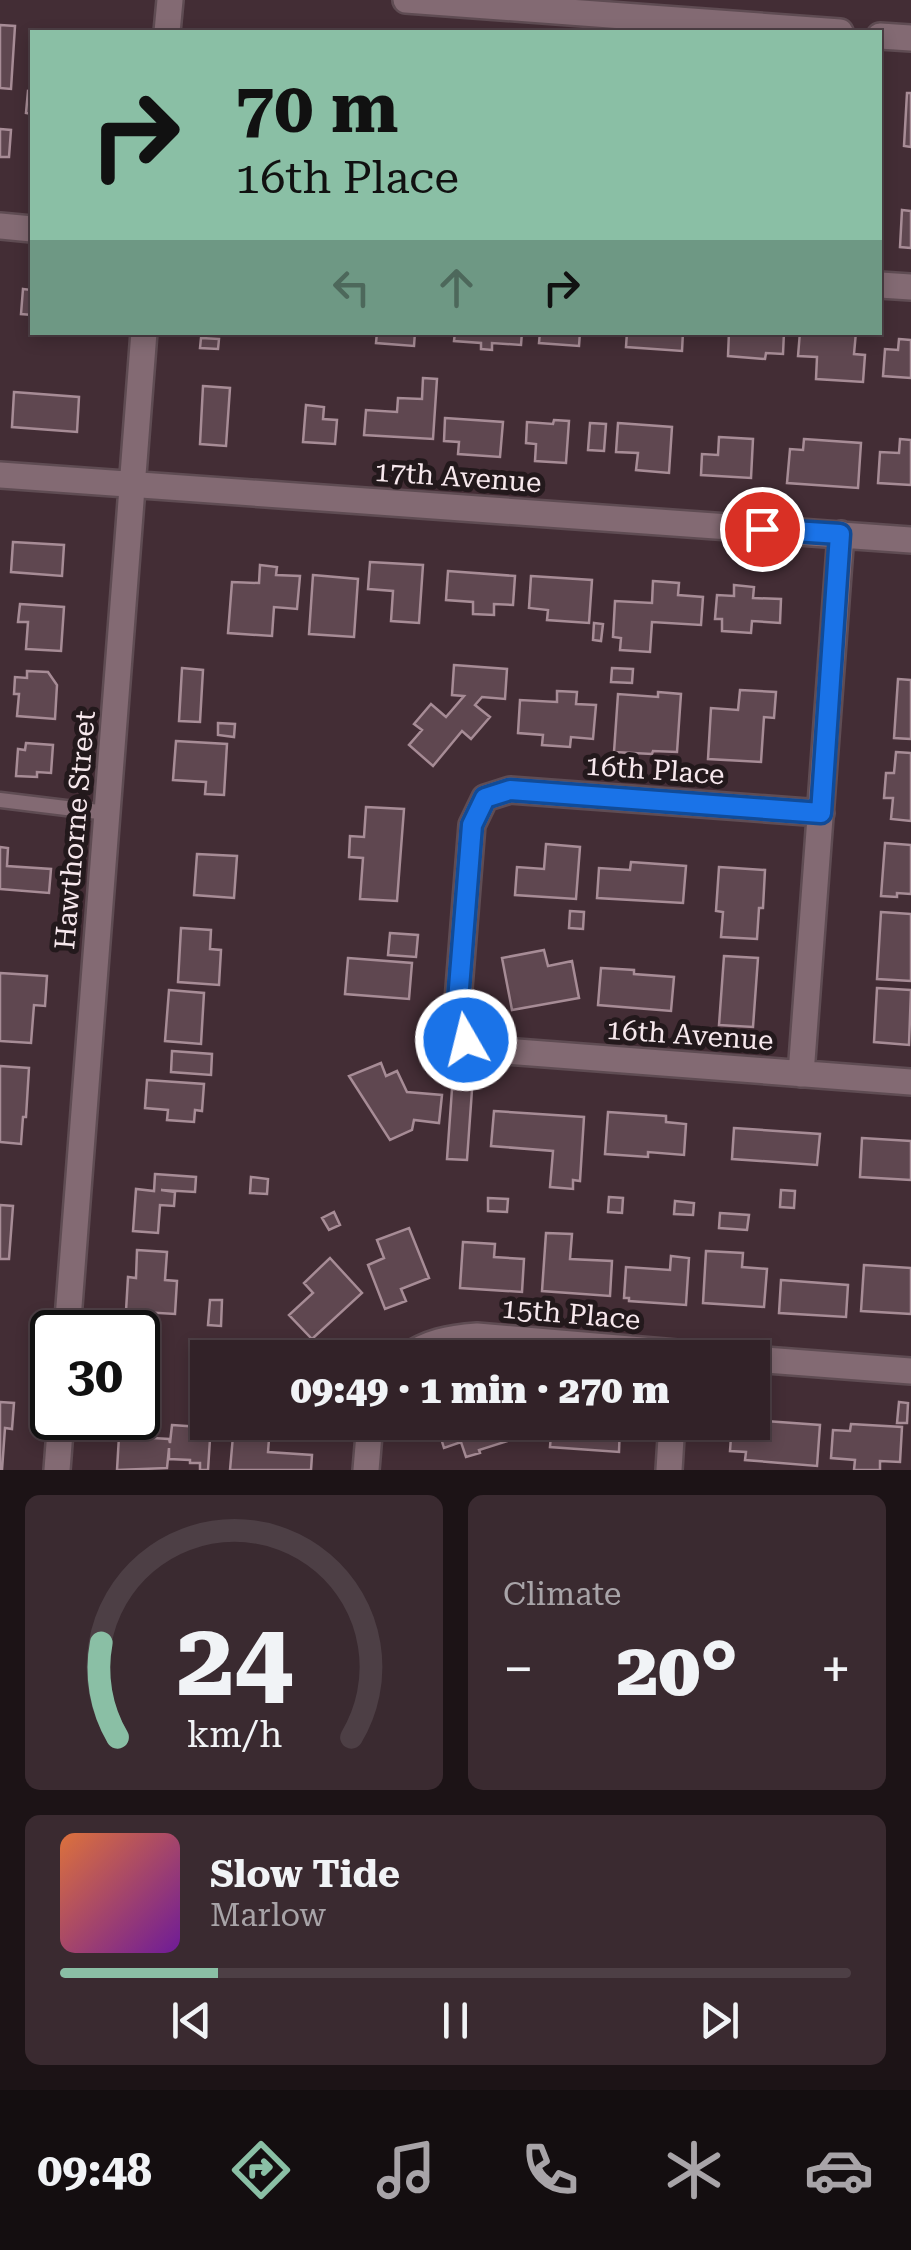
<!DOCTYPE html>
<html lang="en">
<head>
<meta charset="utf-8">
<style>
	body { margin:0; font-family:"Roboto Serif",serif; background:#3a2a30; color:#f1f3f6; height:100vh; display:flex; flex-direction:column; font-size:38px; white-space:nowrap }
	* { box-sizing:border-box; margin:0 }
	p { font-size:32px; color:#a8a4a8 }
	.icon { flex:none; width:55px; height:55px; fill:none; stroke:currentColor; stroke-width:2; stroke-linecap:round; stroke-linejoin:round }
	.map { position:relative; height:1470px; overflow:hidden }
	.panel { display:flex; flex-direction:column; gap:25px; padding:25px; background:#1c1316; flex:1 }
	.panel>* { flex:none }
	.guide { position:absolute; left:30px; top:30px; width:852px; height:305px; border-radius:0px; box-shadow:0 5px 15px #0003,0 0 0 2px #4d3f45; background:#8abfa5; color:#111; overflow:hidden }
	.speed { position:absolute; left:30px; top:1310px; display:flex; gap:20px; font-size:50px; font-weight:700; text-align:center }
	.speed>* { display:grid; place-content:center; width:130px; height:130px; border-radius:50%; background:#322228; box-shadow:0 5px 15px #0003,0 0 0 2px #4d3f45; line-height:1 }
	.speed .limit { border:5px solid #111; border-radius:15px; background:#fff; color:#111 }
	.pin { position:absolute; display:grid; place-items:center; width:85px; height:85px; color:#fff; margin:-42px; border:5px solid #fff; border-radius:50%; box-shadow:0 2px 10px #0007 }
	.me { position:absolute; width:110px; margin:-55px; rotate:352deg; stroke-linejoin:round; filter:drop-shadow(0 0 8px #0008) }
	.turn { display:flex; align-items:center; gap:35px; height:210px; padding:0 40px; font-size:45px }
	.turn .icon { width:130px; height:130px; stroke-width:2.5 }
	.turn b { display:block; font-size:70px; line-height:85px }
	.lanes { display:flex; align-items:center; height:95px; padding:0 40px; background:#0003; justify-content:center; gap:50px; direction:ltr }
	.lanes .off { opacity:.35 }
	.big { font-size:75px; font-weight:800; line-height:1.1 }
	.panel .widget { flex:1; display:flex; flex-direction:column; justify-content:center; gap:15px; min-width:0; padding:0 35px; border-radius:15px; background:#3a2a30 }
	.panel .dial { align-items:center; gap:0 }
	.dial svg { height:260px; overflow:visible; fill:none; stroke:#4d3f45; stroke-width:7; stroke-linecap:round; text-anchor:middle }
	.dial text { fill:#f1f3f6; stroke:none }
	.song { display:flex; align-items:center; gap:30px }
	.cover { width:120px; height:120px; border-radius:15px; background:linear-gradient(135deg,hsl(20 70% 55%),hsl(280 70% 35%)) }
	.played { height:10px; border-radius:5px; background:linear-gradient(90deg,#8abfa5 20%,#4d3f45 20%) }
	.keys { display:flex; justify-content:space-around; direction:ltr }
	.heat { display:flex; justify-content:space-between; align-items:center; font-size:55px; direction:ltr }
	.panel .tiles { flex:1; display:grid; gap:25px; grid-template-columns:1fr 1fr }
	.widget:last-child { grid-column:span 2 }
	.trip { position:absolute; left:190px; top:1340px; width:580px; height:100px; border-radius:0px; background:#322228; box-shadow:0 5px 15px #0003,0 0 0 2px #4d3f45; font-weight:800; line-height:100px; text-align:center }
	.dock { display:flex; height:160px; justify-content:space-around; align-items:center; background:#140e10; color:#a8a4a8 }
	.dock .icon { width:70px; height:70px }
	.dock .on { color:#8abfa5 }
	.dock b { font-size:45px; color:#f1f3f6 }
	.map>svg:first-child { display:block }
	.building { fill:#5f4750; stroke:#a78c96; stroke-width:2.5 }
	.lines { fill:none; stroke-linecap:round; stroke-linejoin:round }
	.service-casing { stroke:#5f4c53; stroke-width:19 }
	.minor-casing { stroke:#5f4c53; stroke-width:30 }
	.service { stroke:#836a73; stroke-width:14 }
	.minor { stroke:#836a73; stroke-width:25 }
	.route-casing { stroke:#114b97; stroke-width:25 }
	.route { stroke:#1a73e8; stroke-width:18 }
	.labels { text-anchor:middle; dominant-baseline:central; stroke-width:10; stroke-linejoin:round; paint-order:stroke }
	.street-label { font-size:28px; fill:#f7e8ed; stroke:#23191c }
</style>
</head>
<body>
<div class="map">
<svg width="911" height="1470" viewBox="0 0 911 1470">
	<rect width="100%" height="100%" fill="#432d35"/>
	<path class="building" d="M0 25 15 26 11 89 0 88Z
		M28 91 32 92V114L26 113Z
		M907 93H911V147L904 146Z
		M0 129 11 130 9 157H0Z
		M902 210 911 211V248L900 247Z
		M23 289 32 290V315L21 314Z
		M377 332H415L414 346 376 343Z
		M455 332H522L521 345 492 343V350L481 349V343L454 341Z
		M540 332H580L579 346 539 343Z
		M627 332H683L682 351 626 347Z
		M729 332H784L783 354 766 353 765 359 728 356Z
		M800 332H856L854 354 865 355 863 382 816 379 817 357 798 356Z
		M201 338 219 339 218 349 200 348Z
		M899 339 911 340V378L883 376 885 349 898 350Z
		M423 378 437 379 433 439 364 435 366 410 397 412 398 398 422 399Z
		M203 386 230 388 226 446 200 444Z
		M14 392 79 397 77 432 12 427Z
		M306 405 324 407 323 419 337 420 335 444 303 442Z
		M445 418 503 422 500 457 458 454 459 442 444 441Z
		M554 420 569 421 566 463 535 461 536 444 526 443 527 422 553 424Z
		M590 423 606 424 604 451 588 450Z
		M618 423 672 427 669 473 636 470 638 453 616 452Z
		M719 437 753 439 751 478 701 475 702 454 718 455Z
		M804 439 861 443 858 488 787 483 790 449 803 450Z
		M900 439 911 440V485L878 483 880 452 899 453Z
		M13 542 64 545 62 576 11 572Z
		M370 562 423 565 419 623 391 621 393 591 368 589Z
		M260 565 277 567 276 575 300 576 297 609 274 607 272 636 228 633 232 582 259 583Z
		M448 571 515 576 513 605 494 604V615L473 614V602L446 600Z
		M313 575 358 579 354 637 309 634Z
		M531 576 592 580 589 623 547 620 548 610 529 608Z
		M653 581 679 583 678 595 703 597 701 625 652 622 650 652 620 650 621 638 613 637 615 601 652 603Z
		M734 585 754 587 753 598 781 599 780 623 752 621 751 633 722 631V619H715L717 595 734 596Z
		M20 604 64 607 61 651 26 649 28 622H18Z
		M594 623 603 624 601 641 593 640Z
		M454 665 507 669 505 699 482 697 475 705 490 717 471 739 462 731 433 766 409 745 422 730 414 724 431 704 446 717 464 696 452 695Z
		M182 668 203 670 200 722 179 721Z
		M612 668 633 669 632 683 611 682Z
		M27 671 48 672 57 685 55 719 17 716 19 694H14L15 677 27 678Z
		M898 679 911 680V739L894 738Z
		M740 690 776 692 774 718 764 717 761 762 708 759 711 708 738 710Z
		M557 691 577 692 576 704 596 705 593 739 571 737 570 747 542 745 543 735 518 733 520 700 557 702Z
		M658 692 681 694 677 752 653 751 652 754 614 752 618 694 658 697Z
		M218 723 235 724 234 737 218 735Z
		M176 741 227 744 224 795 205 794 206 782 173 780Z
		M26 743 53 745 51 773 37 772V777L16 776 18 749 25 750Z
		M896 752 911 753V821L891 819 893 798H884L886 773H894Z
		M366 807 404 809 397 901 360 899 363 858 349 857 350 836 364 837Z
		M885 843 911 845V894L897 893V897L881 896Z
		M546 844 580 847 576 899 515 895 517 867 544 869Z
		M0 847 8 848 7 866 51 869 49 893 0 889Z
		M197 854 237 856 234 898 194 895Z
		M631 862 686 866 683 903 597 898 599 868 630 870Z
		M719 867 765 870 763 908H759L757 939 721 937 723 912 716 911Z
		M570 911 584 912 583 929 569 928Z
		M881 912 911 914V981L877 979Z
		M181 928 211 930 210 949 221 950 219 985 178 982Z
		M390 933 418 935 416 957 388 955Z
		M544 950 548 966 572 961 579 998 512 1010 502 958Z
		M724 956 758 958 753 1027 719 1025Z
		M348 958 412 963 409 999 345 994Z
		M601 968 634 970V974L674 977 671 1011 598 1005Z
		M0 973 47 976 45 1006 34 1005 31 1043 0 1041Z
		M877 988 911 990 909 1045 874 1042Z
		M169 990 204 993 201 1044 165 1041Z
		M172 1051 212 1054 211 1075 171 1072Z
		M381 1063 386 1076 397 1071 407 1092 442 1095 439 1123 414 1120 412 1130 390 1140 349 1076Z
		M0 1066 29 1068 26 1117H23L21 1144 0 1142Z
		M147 1080 204 1084 202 1111 195 1110 194 1122 167 1120 168 1110 145 1108Z
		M452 1089 472 1090 467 1160 447 1159Z
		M494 1111 584 1117 580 1181 573 1180V1189L550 1187 553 1151 491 1146Z
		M608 1112 666 1116V1122L686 1124 684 1155 648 1152V1157L605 1154Z
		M734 1128 820 1134 817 1165 732 1159Z
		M862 1138 911 1141V1180L860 1177Z
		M155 1174 196 1177 195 1192 161 1190 175 1192 174 1206 160 1205 158 1233 133 1231 136 1189 154 1191Z
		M251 1177 268 1179 267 1194 250 1193Z
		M781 1190 795 1191 794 1208 780 1207Z
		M609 1197 623 1198 622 1213 608 1212Z
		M488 1198 508 1199 507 1212 488 1211Z
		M675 1201 694 1203 693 1215 674 1214Z
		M0 1205 13 1206 9 1259H0Z
		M334 1212 340 1225 329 1230 322 1218Z
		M720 1213 749 1215 747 1230 719 1228Z
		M409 1228 429 1278 401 1289 406 1301 385 1309 368 1265 384 1258 377 1240Z
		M546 1233 572 1234 570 1259 612 1261 610 1296 542 1291Z
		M463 1242 495 1244 494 1257 524 1259 522 1292 460 1288Z
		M137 1250 167 1252 165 1280 177 1281 175 1314 126 1311 128 1277 136 1278Z
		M706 1251 743 1253 742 1267 767 1269 764 1307 703 1303Z
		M671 1256 689 1258 686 1305 629 1301V1298H624L626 1267 670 1270Z
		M330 1258 362 1293 312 1339 289 1315 313 1293 304 1283Z
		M864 1265 911 1268V1314L861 1311Z
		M781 1280 848 1285 846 1317 779 1313Z
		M210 1300H222L221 1326 208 1325Z
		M138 1339 156 1341 152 1398 138 1397Z
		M271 1340 309 1350 307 1358H266Z
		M0 1402 14 1403 12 1429 5 1428 2 1470H0Z
		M899 1402 908 1403 907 1423H897Z
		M752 1420 820 1425 817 1466 745 1460 746 1452 730 1451 732 1422H752Z
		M436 1422H524L527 1435 479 1450 480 1453 466 1457 461 1442 444 1448Z
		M552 1422H620L619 1452 550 1447Z
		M851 1424 902 1427 900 1462 880 1461V1470H854L855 1460 831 1458 833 1430 850 1431Z
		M172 1425 200 1427 199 1438 210 1439 208 1470H200V1463H190V1460L169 1459V1448L167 1468 117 1470 119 1436 169 1439 170 1443Z
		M233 1436 269 1439 268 1452 312 1455 311 1470H230Z"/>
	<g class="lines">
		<g class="service-casing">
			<path id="service" d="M0 800 107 813"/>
		</g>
		<g class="minor-casing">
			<path id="minor" d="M406 0 840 32
				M167 32 170 0
				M880 36 911 38
				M0 226 32 229
				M880 285 911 287
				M0 475 911 540
				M821 813 510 790 485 798 472 825 457 1013 465 1040 492 1050 911 1082
				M801 1074 841 534
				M67 1332 144 332
				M405 1358C428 1342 449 1338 477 1336L735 1358
				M752 1359 911 1371
				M57 1470 61 1418
				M366 1470 370 1422
				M669 1470 672 1422"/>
		</g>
		<use href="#service" class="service"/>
		<use href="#minor" class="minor"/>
	</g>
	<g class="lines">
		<g class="route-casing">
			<path id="route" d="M466 1040 457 1013 469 863 472 825 485 798 510 790 821 813 840 534 762 529"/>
		</g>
		<use href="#route" class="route"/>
	</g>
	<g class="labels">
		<g class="street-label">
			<text transform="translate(458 477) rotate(4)">17th Avenue</text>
			<text transform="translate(655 770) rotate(4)">16th Place</text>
			<text transform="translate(75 830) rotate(-85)">Hawthorne Street</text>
			<text transform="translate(690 1035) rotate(4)">16th Avenue</text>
			<text transform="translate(571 1314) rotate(5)">15th Place</text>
		</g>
	</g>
</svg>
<div class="speed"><div class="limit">30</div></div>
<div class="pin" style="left:762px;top:529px;background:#d93025"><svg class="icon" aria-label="arrive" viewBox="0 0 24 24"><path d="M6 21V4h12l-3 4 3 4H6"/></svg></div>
<svg class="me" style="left:466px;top:1040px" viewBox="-20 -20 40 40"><circle r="17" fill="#1a73e8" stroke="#fff" stroke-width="3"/><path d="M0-11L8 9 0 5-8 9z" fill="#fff"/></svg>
<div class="trip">09:49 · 1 min · 270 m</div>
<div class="guide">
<div class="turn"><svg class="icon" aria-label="right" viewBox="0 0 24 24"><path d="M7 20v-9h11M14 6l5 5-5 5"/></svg><div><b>70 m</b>16th Place</div></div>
<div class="lanes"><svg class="icon off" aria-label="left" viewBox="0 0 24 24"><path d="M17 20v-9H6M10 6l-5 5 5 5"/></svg><svg class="icon off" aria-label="ahead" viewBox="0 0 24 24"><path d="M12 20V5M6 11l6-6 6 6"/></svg><svg class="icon" aria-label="right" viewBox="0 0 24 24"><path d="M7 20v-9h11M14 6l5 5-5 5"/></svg></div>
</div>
</div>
<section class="panel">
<div class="tiles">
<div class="widget dial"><svg viewBox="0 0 100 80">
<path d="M14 69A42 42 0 1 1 86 69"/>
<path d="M14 69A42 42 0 0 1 9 40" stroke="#8abfa5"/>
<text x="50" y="56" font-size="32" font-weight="700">24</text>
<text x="50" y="72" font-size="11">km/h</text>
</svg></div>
<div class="widget"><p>Climate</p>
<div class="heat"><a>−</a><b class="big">20°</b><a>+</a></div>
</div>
<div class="widget">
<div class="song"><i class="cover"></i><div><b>Slow Tide</b><p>Marlow</p></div></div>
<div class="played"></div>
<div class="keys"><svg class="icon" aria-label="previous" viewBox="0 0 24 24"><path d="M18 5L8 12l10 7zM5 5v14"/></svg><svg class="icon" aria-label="pause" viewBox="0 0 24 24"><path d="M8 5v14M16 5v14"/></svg><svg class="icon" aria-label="next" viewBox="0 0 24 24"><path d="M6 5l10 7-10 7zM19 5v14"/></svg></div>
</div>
</div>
</section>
<nav class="dock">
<b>09:48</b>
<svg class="icon on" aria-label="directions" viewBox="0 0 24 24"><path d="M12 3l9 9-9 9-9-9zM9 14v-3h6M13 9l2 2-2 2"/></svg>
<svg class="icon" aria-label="music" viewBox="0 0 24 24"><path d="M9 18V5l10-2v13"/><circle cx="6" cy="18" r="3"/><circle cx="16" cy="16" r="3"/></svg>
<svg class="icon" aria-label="phone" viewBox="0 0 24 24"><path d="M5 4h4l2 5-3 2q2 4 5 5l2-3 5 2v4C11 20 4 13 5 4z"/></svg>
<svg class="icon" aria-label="climate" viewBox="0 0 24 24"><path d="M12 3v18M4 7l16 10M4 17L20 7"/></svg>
<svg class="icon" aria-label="car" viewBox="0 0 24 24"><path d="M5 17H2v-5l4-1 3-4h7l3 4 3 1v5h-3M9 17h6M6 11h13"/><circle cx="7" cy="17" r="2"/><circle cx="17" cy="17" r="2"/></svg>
</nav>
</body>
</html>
